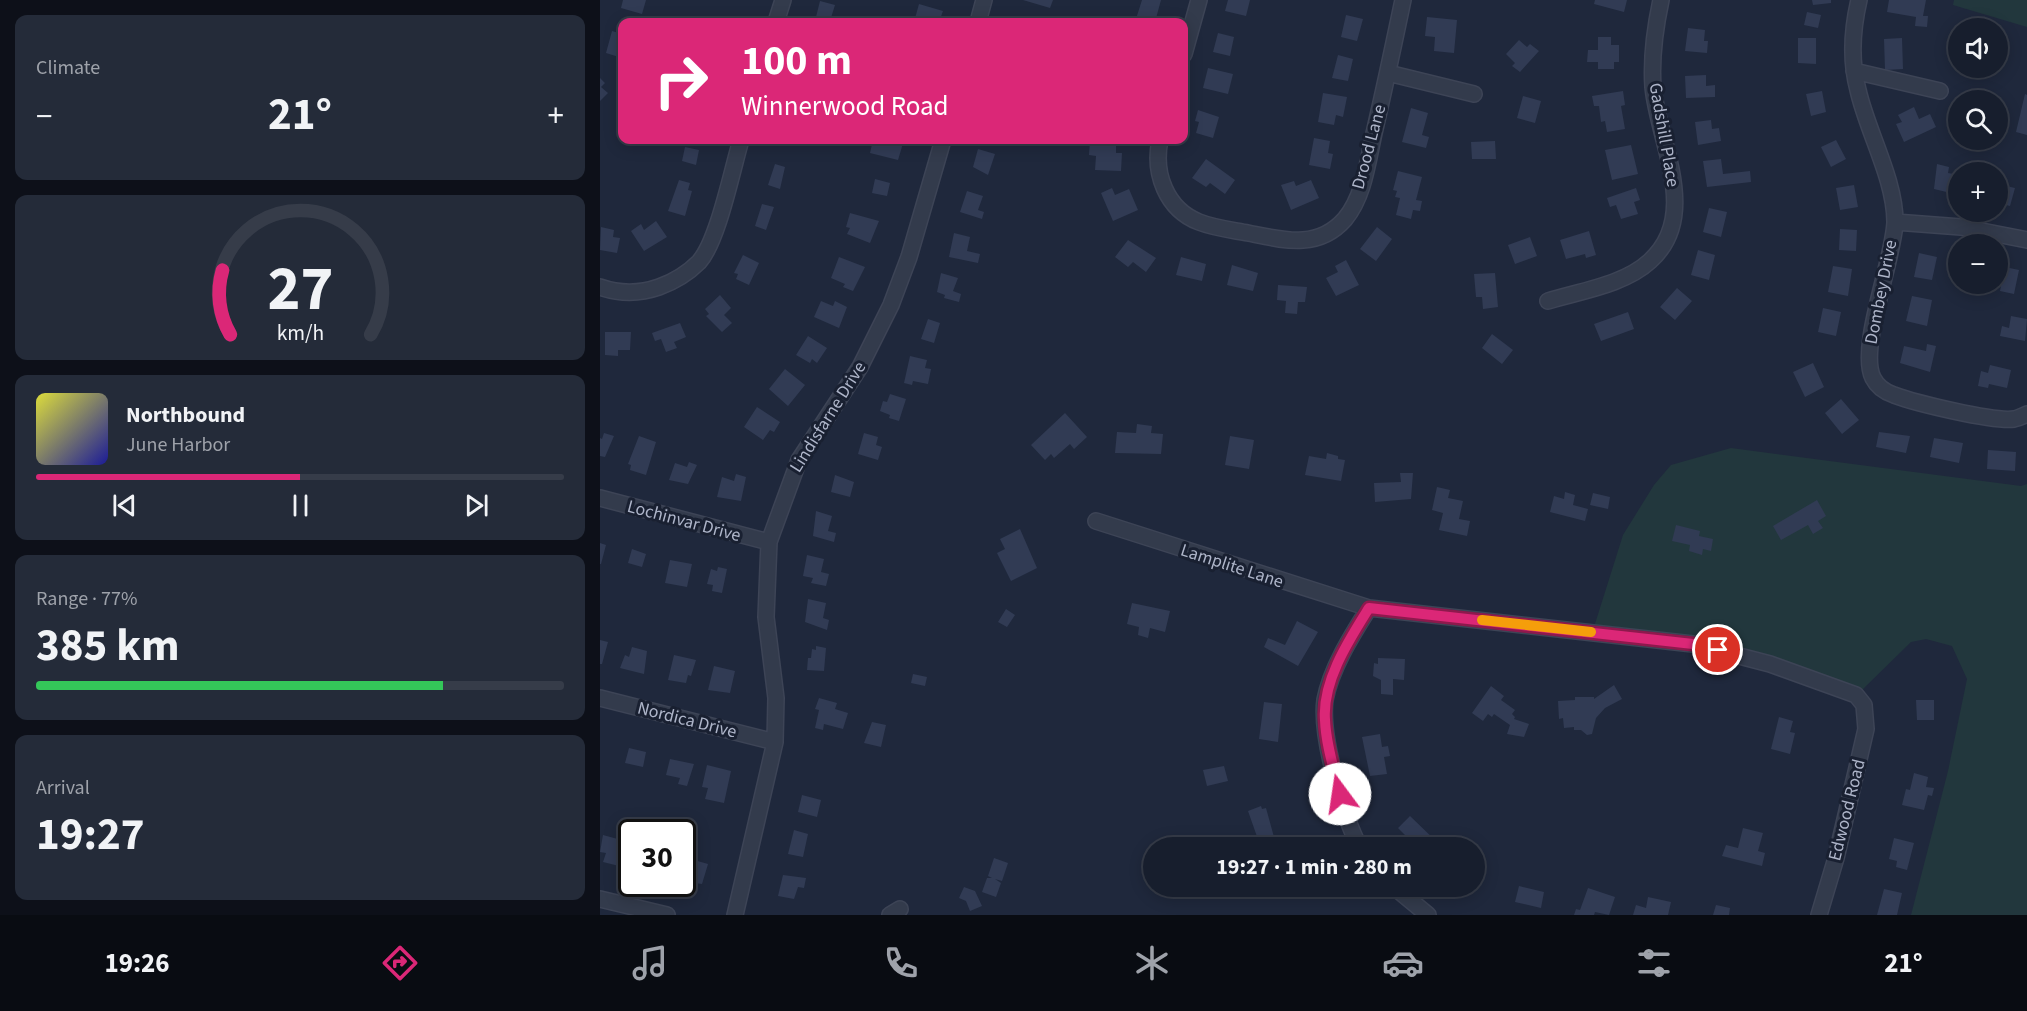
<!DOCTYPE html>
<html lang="en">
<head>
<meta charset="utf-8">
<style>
	body { margin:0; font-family:"Source Sans 3",sans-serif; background:#242b39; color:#f1f3f6; height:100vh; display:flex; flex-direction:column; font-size:22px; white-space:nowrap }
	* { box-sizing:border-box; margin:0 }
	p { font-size:20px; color:#9ea2aa }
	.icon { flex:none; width:33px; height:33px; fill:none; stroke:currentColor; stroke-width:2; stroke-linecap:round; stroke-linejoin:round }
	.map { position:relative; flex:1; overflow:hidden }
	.panel { display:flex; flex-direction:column; gap:15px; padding:15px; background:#0d1019; width:600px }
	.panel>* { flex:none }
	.top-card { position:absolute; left:18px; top:18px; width:570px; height:126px; border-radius:12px; box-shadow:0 3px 15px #0003,0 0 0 2px #363c49; background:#db2777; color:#fff; overflow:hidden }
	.buttons { position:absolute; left:1348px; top:18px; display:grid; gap:12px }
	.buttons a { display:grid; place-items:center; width:60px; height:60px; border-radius:50%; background:#171e2d; box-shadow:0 3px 15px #0003,0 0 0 2px #363c49; font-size:30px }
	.speed { position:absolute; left:18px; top:819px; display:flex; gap:12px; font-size:30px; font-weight:700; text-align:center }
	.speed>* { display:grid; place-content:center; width:78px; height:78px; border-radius:50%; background:#171e2d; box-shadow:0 3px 15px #0003,0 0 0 2px #363c49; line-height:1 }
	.speed .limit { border:3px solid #111; border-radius:9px; background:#fff; color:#111 }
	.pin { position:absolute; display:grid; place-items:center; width:51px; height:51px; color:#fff; margin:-26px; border:3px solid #fff; border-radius:50%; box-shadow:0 2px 6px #0007 }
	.me { position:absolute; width:66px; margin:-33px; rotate:346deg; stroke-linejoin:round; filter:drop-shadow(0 0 4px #0008) }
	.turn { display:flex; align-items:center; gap:21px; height:126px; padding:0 24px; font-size:27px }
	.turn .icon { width:78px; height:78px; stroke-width:2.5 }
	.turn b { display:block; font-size:42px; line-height:51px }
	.big { font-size:45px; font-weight:700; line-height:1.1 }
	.panel .tile { flex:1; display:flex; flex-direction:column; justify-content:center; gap:9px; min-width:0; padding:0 21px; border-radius:12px; background:#242b39 }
	.panel .dial { align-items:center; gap:0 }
	.dial svg { height:156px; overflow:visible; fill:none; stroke:#363c49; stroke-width:7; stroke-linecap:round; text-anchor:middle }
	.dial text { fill:#f1f3f6; stroke:none }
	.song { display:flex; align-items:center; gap:18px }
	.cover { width:72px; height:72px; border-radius:9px; background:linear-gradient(135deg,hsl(60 70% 55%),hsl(240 70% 35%)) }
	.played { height:6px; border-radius:3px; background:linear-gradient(90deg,#db2777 50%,#363c49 50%) }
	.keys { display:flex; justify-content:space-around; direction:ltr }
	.heat { display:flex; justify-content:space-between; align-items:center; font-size:33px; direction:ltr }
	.charge { height:9px; border-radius:4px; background:linear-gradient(90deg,#34c759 77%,#363c49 0) }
	.trip { position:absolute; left:543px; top:837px; width:342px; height:60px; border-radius:30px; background:#171e2d; box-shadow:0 3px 15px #0003,0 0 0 2px #363c49; font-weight:700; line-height:60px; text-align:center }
	.tab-bar { display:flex; height:96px; justify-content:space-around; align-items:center; background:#090c12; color:#9ea2aa }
	.tab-bar .icon { width:42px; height:42px }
	.tab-bar .current { color:#db2777 }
	.tab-bar b { font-size:27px; color:#f1f3f6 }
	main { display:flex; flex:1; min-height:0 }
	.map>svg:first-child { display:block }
	.green { fill:#22373d }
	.building { fill:#313b54 }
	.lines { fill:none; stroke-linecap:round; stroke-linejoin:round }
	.minor-casing { stroke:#3d4456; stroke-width:18 }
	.minor { stroke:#333b4c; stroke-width:15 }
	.route-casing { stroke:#8e194d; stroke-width:15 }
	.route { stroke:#db2777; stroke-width:10 }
	.slow { stroke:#f59e0b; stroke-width:10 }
	.labels { text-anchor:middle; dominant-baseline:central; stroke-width:6; stroke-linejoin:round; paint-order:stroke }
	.street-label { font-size:18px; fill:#aeb5c9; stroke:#192031 }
</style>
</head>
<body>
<main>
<section class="panel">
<div class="tile"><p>Climate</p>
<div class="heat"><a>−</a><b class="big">21°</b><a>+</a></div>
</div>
<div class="tile dial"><svg viewBox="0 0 100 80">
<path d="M14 69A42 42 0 1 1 86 69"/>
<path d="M14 69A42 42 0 0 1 10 36" stroke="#db2777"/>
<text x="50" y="56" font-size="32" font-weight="700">27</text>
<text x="50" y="72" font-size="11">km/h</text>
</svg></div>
<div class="tile">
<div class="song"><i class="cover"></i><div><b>Northbound</b><p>June Harbor</p></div></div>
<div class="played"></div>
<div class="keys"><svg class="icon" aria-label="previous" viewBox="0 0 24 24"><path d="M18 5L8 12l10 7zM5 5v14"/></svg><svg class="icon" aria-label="pause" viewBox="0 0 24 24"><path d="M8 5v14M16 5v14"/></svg><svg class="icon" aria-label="next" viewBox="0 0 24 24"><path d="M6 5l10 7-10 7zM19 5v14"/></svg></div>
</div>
<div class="tile"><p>Range · 77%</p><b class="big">385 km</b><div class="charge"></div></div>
<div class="tile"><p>Arrival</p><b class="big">19:27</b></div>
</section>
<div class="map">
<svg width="1427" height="915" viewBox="0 0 1427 915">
	<rect width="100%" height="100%" fill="#1f283c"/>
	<path class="green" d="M1354 0H1427V27L1353 5Z
		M1131 448 1421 486 1427 484V915H1311L1348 771 1367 679 1352 646 1326 639 1311 642 1262 690 1128 644 994 627 1023 535 1054 485 1071 465Z"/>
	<path class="building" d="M23 0H46L42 14 21 8Z
		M423 0H453L450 8Z
		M542 0H561L555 22H535Z
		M628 0H650L646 16 625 11Z
		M995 0H1027L1024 12 994 4Z
		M1212 0H1231V3L1213 5Z
		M1289 0H1326L1323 16H1328L1327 27 1315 26 1316 17 1287 12Z
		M220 1 235 5 230 21 216 17Z
		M319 4 343 11 339 22H314Z
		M1207 12 1221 15 1218 28 1204 25Z
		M746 15 763 19 757 41 741 37Z
		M827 17 857 20 854 53 834 51 835 37 825 36Z
		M1088 28 1105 30 1104 41H1108L1107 53 1085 51Z
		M12 31 22 34V58L6 53Z
		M618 33 634 37 630 56 613 52Z
		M998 37H1011V45H1019V62H1014V69H998V62H987L988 50H998Z
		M1198 38H1216V64L1198 63Z
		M1302 38 1303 69 1285 70 1284 39Z
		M919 40 927 47 930 44 939 51 920 72 912 66 915 63 906 54Z
		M738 55 753 59 748 81 732 78Z
		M608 68 633 74 628 94 603 88Z
		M1106 75V86L1115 85V97L1086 98 1085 76Z
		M0 78 5 83 1 87 8 93 0 101Z
		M1023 91 1025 105 1021 106 1025 129 1007 132 1005 121 1001 122 999 106H994L992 96Z
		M1222 91 1226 112 1211 116 1206 94Z
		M723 93 747 97 743 117 736 115 734 125 718 122Z
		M1425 94 1427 95V135L1416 132Z
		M923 96 941 101 935 123 917 118Z
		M1314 107 1319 119 1330 114 1336 127 1304 142 1296 124 1302 122 1298 115Z
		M811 108 828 113 822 135 829 137 826 148 802 142Z
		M598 110 619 117 613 138 596 133 599 122 595 121Z
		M1111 120 1112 129 1119 128 1121 141 1098 145 1095 122Z
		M714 138 730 141 728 153 733 154 730 169 709 165Z
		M178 140H193L191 146 177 142Z
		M273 140H304L298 160 270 153Z
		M490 140H516V153H522L521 171 495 170 496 156 489 155Z
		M1236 140 1246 159 1231 167 1221 147Z
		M895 141 896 159H872L871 142Z
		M1031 145 1038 174 1012 180 1005 150Z
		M85 147 99 150 96 165 82 161Z
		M378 149 395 154 388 175 373 167Z
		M606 159 635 180 625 194 610 183 606 187 592 178Z
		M1121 159 1123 174 1150 171 1151 182 1107 187 1103 161Z
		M175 164 185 167 180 189 168 185Z
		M1337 164 1349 167 1348 173 1359 175 1355 194 1334 189Z
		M798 171 822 177 816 200 822 201 820 211 813 210 811 219 796 215 800 198 795 197 797 191 793 190Z
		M275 179 290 183 287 196 272 193Z
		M79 180 90 183 88 190 92 191 85 216 68 211Z
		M711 180 719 198 691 210 681 185 694 181 696 186Z
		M1398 184 1415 188 1410 206 1398 203Z
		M1254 185 1258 207 1240 210 1236 188Z
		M512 188 515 195 529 189 538 210 513 221 501 193Z
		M1036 188 1040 200 1034 202 1038 214 1021 219 1016 205 1010 207 1007 198Z
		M367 191 383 196 378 210 384 212 382 219 360 212Z
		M162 204 174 207 166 230 155 226Z
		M1109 208 1127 212 1121 237 1103 232Z
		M250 213 279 221 270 243 247 234 250 228 246 227Z
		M56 221 67 237 44 251 31 231 41 224 44 230Z
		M1 227 14 230 13 237 20 238 17 253 0 250Z
		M777 227 792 239 776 261 760 249Z
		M1240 229 1257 230 1256 251 1239 250Z
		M989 231 996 255 986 258 985 254 966 259 960 240Z
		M354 233 370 237 367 251 380 254 378 263 349 257Z
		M930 237 937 256 915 264 908 245Z
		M528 240 556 258 546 272 533 262 528 267 515 257Z
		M1098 250 1115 255 1109 280 1091 275Z
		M1319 253 1337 257 1332 280 1314 277Z
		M143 255 159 263 149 285 136 279 138 274 134 273Z
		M239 257 265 267 253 291 243 287 245 284 231 278Z
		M581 257 606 264 602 281 576 275Z
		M746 260 759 285 736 296 726 278 738 272 735 266Z
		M632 265 658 273 653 291 627 285Z
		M1233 266 1252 269 1248 296 1228 292Z
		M1400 266 1419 270 1414 294 1400 291 1401 286 1392 285 1398 284Z
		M341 273 358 278 353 291 361 294 359 302 344 298 345 295 337 292Z
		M895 273 898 307 883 309 882 297H876L874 274Z
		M678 285 707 287 705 302H698L697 314 685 313 686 301 677 300Z
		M1077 288 1092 301 1075 320 1060 307Z
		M120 295 131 308 124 315 132 323 122 332 106 316 109 314 105 309Z
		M1312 296 1332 300 1327 326 1306 321Z
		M221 301 233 306 235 301 247 307 239 328 214 317Z
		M1223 308 1241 312 1236 336 1218 332Z
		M1028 312 1034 329 1001 341 994 324Z
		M1411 316 1427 319 1425 341 1400 336 1402 326 1409 328Z
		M328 319 340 323 334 343 321 339Z
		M80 323 86 337 74 342 77 348 66 352 61 339 55 341 52 333Z
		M5 332H31L30 350H18V356L5 355Z
		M892 334 913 350 902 364 882 348Z
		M208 336 227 348 217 363 212 359 210 363 196 355Z
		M1327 344 1336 346 1330 372 1300 363 1304 346 1326 351Z
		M310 356 327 360 325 368 331 369 328 384 313 381 312 385 304 383Z
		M1213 363 1224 387 1205 397 1193 372Z
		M1390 365 1411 370 1407 388 1389 384 1388 388 1378 386 1381 371 1388 373Z
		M185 369 205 385 188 406 169 389Z
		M290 394 306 399 299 421 289 418 290 415 280 411 283 401 287 402Z
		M1241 399 1259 420 1242 434 1225 413Z
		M157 407 180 422 174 432 170 430 163 440 144 427Z
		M465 413 487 437 474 449 470 444 454 458 451 454 445 460 431 445Z
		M537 424 552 426 551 433 563 434 561 454 515 453 517 432 536 433Z
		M1279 432 1310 436 1306 453 1276 447Z
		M4 433 14 436 5 457 0 456V438L2 439Z
		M264 433 278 437 276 445 282 447 278 460 258 454Z
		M39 436 56 442 46 475 30 470 31 465 28 464Z
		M630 436 654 440 649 469 625 465Z
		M1334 438 1363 443 1359 463 1330 457Z
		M1388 450 1416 452 1415 471 1387 469Z
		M727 453 738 456V459L745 460 741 481 705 475 709 456 726 459Z
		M89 462 97 465 88 484 69 480 75 463 87 467Z
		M800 473H813L811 499 775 502 774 483 801 482Z
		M136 474 146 477 141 501 117 497 122 477 134 481Z
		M235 475 254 482 250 497 231 492Z
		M837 487 850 490 848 498 863 501 859 519 870 521 867 536 839 530 843 513 832 510Z
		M965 492 975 495 973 505 988 509 985 521 950 512 954 496 964 499Z
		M993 493 1010 497 1008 509 990 505Z
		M1217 500 1226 516 1218 521 1223 528 1213 534 1208 525 1181 540 1173 526Z
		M216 511 232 516 228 531 236 533 234 542 213 536Z
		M1076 525 1100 531 1099 536 1113 539 1111 551 1103 549 1102 555 1089 551 1090 545 1072 541Z
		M420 529 437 568 411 581 397 553 405 549 400 539Z
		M0 543 6 545 1 564H0Z
		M32 549 46 554 42 567 28 563Z
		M207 555 224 559 221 572 229 574 226 586 211 583 213 578 203 576Z
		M70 560 92 564 87 587 65 583Z
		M118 567 127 569 122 593 112 591 113 585 107 584 111 569 117 571Z
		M208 599 226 603 223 618 229 620 227 630 205 622Z
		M532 603 570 611 565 632 550 628 548 638 538 635 539 627 527 624Z
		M406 609 415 615 407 627 398 622Z
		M697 621 718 632 698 666 664 647 668 638 685 645Z
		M0 640 8 642 2 664H0Z
		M216 646 226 648 224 671 207 670 208 658H211L212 649 216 650Z
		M32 647 47 651 44 674 20 668 25 655 29 657Z
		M74 655 96 660 91 676 88 675 86 683 68 680Z
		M778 658 805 659 804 680 793 679V695L781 694V680L773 676 774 663 778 664Z
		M114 666 135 671 130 693 108 690Z
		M313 674 327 677 325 686 311 683Z
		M1014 685 1022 699 1005 708 996 718 992 734 987 735 981 730H974V727L964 728 963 718 959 719 958 701 975 700V697H994V699Z
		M891 686 904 696 901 700 915 710 912 714 915 717 914 719 929 724 924 737 907 734 910 725 894 714 892 717 888 714 883 721 872 713Z
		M219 698 237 703 235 709 248 713 243 729 224 724 223 730 215 728 219 710 215 709Z
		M1316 700H1334V720H1317Z
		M664 702 682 704 678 742 659 739Z
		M1179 717 1193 721 1190 732 1195 733 1190 754 1171 749Z
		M272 722 286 725 281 747 264 743Z
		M780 734 782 747 788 746 790 756 784 757 787 774 770 776 762 737Z
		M29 748 46 752 43 767 25 763Z
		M70 759 94 764 87 786 78 784 80 778 66 775Z
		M107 765 131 771 124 803 105 799 108 788 102 787Z
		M624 766 628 781 607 786 603 770Z
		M1314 773 1328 777 1326 787 1334 788 1332 796 1328 795 1324 810 1302 805 1306 789 1310 790Z
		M202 795 221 800 217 817 198 812Z
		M661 806 662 809 666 808 677 848H661L648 811Z
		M810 816 838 843 834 848H805L811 841 798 828Z
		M1143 828 1163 833 1158 851 1165 853 1162 866 1122 856 1126 845 1138 848Z
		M194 830 208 834 203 857 188 854Z
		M3 835 25 841 19 866 3 862 6 853 0 852Z
		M1294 838 1314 843 1307 870 1296 867 1297 861 1289 859Z
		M87 858 108 864 102 884 82 881Z
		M394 858 408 863 402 881 395 879 401 883 396 897 382 892 387 878H392L388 876Z
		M183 875 206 878 204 888 198 887 194 899 178 896Z
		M919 886 944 892 941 908 915 902Z
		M364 887 375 891 382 906 370 911 366 901 359 898Z
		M988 888 1015 897 1009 915 995 912 994 915H974L976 909 980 910Z
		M1284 889 1302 893 1297 915H1277Z
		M1048 897 1071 902 1068 915H1033L1036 905 1046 908Z
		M1116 905 1130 908 1129 915H1113Z"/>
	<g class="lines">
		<g class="minor-casing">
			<path id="minor" d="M1259 0C1252 30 1250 60 1258 90 1267 131 1295 179 1295 222 1294 258 1258 348 1273 378 1277 386 1285 392 1294 395 1315 403 1394 422 1414 419 1419 418 1423 416 1427 414
				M176 22 183 0
				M378 22 384 0
				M584 54 599 0
				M1254 71 1340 91
				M788 73 874 94
				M560 140C553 173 566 209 599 222 614 228 632 230 648 233 683 240 718 250 745 219 765 195 768 158 775 129 785 86 794 43 803 0
				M1295 222 1361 227 1427 240
				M0 287C20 294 39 294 59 287 73 282 88 273 99 262 118 241 132 170 141 140
				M948 301C980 291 1024 285 1050 261 1101 215 1058 142 1053 87 1051 58 1055 28 1061 0
				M0 498 169 542
				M496 521 769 608 1093 644 1170 664 1256 695 1264 705 1266 729 1236 858 1219 915
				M0 698 175 742
				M760 848C743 816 720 735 725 700 731 668 752 635 769 608
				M793 886 828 915
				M0 899 67 915
				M135 915 175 742 176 698 166 617 169 542 199 460 260 367 291 305 309 257 343 140
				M290 915 300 909"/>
		</g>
		<use href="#minor" class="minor"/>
	</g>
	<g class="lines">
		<g class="route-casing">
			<path id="route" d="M740 794C734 769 726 745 725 720 722 681 749 640 769 608L1093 644 1118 650"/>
		</g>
		<use href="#route" class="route"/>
		<path class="slow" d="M882 620 991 632"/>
	</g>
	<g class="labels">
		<g class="street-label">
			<text transform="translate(1064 135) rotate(80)">Gadshill Place</text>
			<text transform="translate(769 147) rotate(-75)">Drood Lane</text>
			<text transform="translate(1281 292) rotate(-79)">Dombey Drive</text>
			<text transform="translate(228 417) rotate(-58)">Lindisfarne Drive</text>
			<text transform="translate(84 521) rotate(15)">Lochinvar Drive</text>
			<text transform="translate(632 566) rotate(18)">Lamplite Lane</text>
			<text transform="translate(87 720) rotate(14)">Nordica Drive</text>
			<text transform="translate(1247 810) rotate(-76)">Edwood Road</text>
		</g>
	</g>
</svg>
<div class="buttons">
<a><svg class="icon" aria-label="sound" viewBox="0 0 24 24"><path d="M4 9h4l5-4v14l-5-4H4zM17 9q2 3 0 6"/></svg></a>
<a><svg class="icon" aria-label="search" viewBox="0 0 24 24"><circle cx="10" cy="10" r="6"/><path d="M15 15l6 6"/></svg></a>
<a>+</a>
<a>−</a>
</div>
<div class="speed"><div class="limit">30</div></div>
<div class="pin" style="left:1118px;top:650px;background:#d93025"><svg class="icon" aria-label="arrive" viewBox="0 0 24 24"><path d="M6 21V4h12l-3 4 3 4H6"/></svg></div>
<svg class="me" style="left:740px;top:794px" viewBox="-20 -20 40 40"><circle r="19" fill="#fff"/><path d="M0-13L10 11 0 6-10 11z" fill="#db2777"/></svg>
<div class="trip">19:27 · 1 min · 280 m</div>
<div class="top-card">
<div class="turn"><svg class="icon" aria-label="right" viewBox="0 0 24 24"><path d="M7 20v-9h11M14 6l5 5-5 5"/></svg><div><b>100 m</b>Winnerwood Road</div></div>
</div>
</div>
</main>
<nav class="tab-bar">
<b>19:26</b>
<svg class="icon current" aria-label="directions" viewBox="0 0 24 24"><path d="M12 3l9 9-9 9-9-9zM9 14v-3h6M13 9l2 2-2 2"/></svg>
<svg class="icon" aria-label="music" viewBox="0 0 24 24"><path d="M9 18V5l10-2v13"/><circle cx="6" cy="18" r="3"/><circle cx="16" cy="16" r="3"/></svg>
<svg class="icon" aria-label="phone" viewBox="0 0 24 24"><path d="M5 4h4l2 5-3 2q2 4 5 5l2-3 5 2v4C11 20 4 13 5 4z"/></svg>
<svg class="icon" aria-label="climate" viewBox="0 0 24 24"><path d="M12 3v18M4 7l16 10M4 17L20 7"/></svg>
<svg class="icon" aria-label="car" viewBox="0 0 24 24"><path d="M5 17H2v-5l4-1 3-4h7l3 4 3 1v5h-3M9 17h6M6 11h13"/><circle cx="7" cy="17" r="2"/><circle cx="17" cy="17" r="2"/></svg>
<svg class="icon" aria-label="filters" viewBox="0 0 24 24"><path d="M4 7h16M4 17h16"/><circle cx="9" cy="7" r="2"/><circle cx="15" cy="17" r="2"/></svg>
<b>21°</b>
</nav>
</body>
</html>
